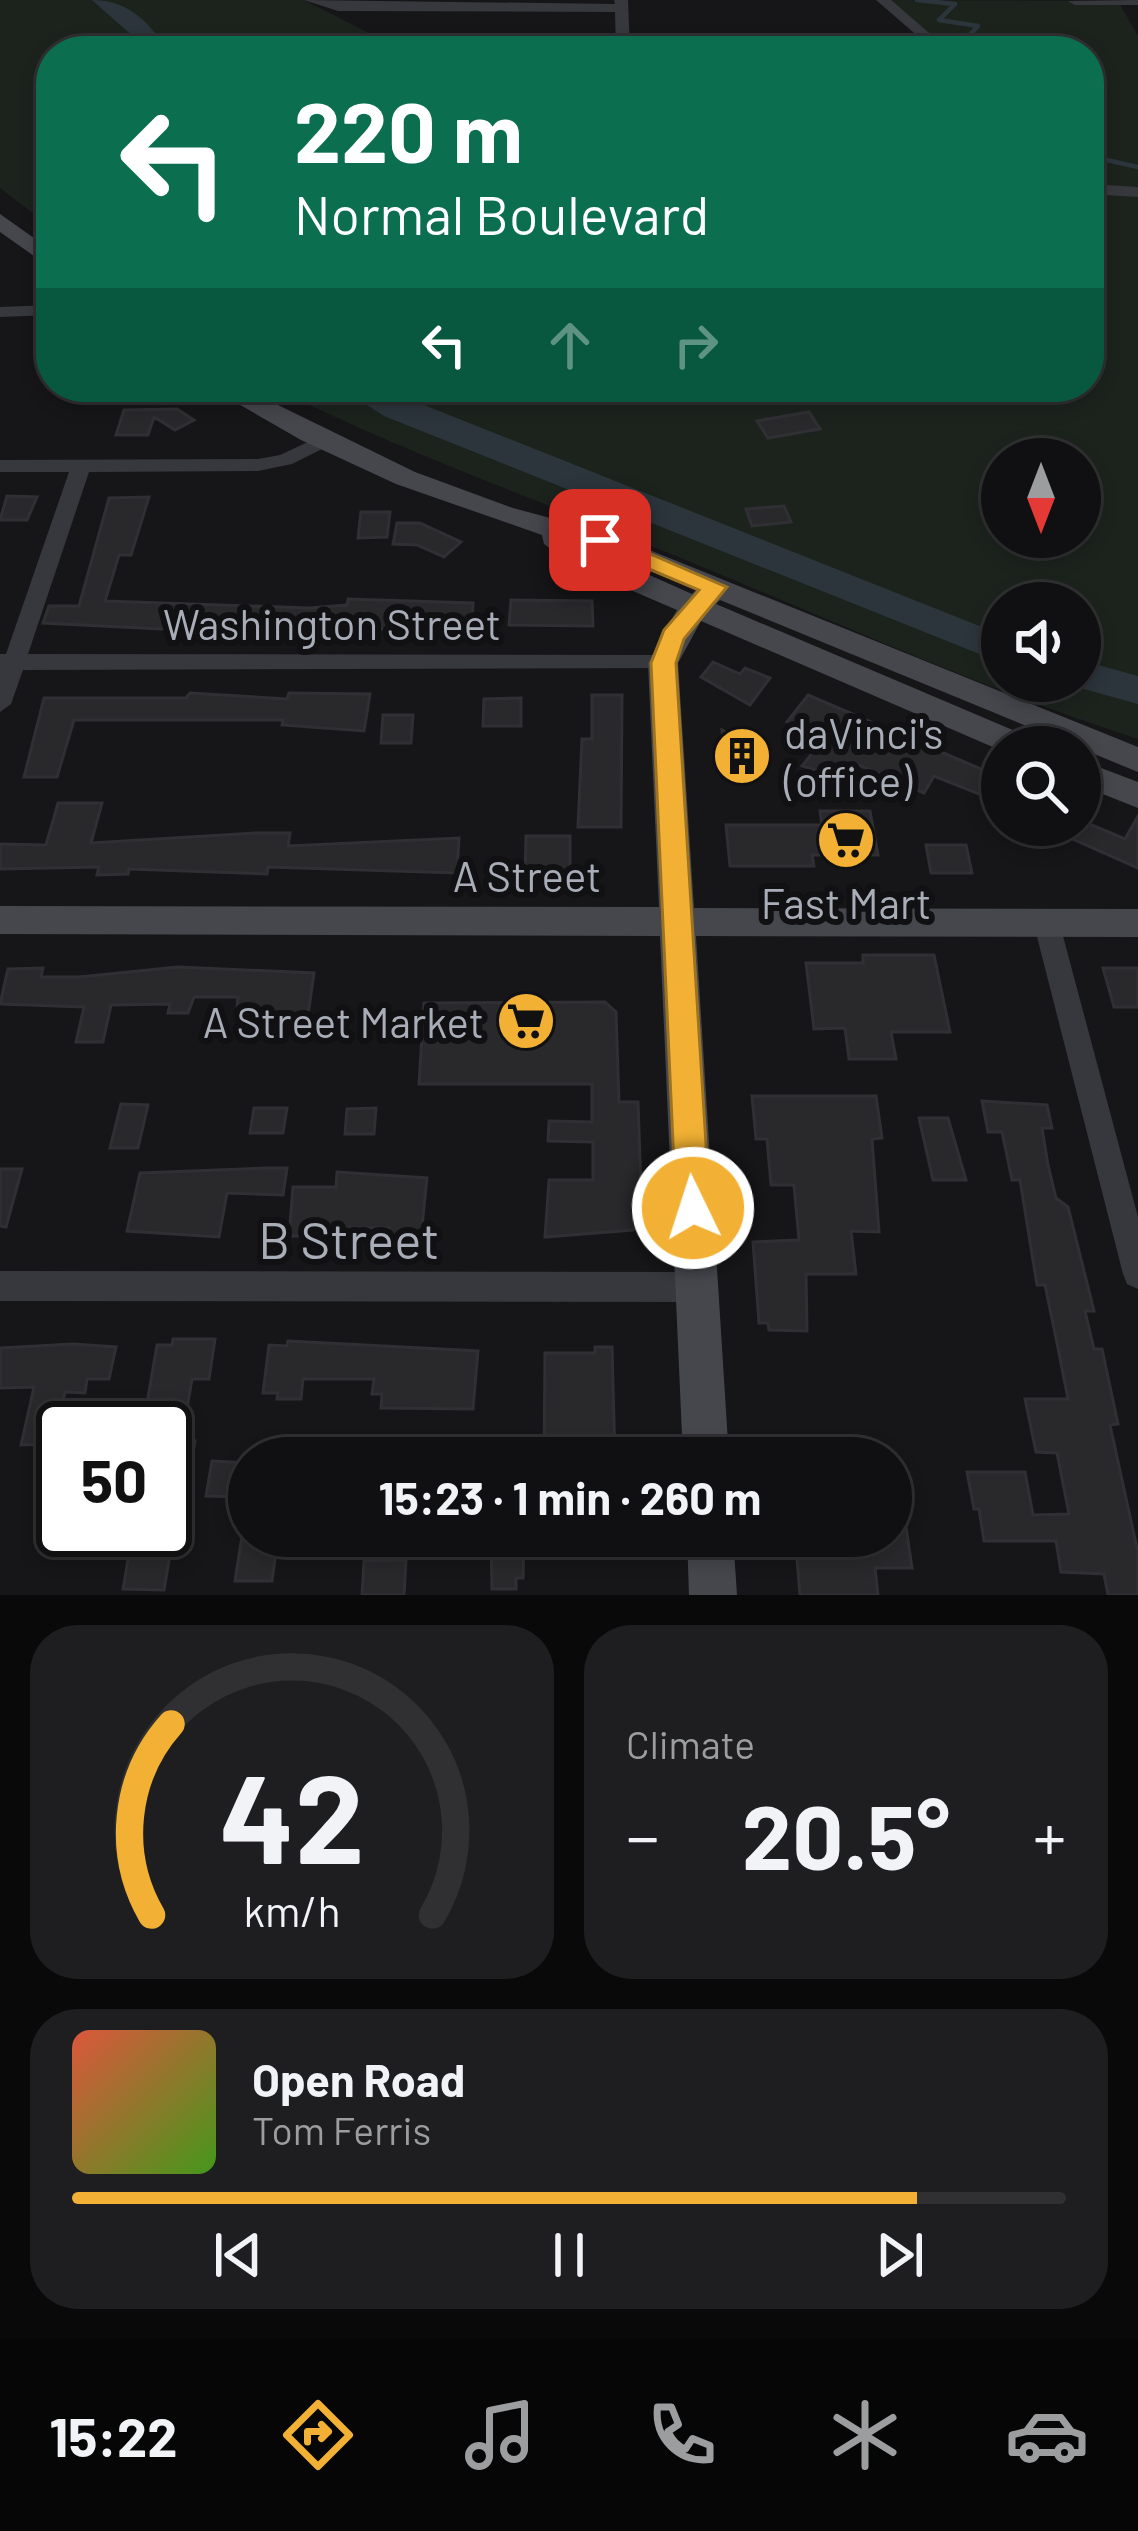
<!DOCTYPE html>
<html lang="en">
<head>
<meta charset="utf-8">
<style>
	body { margin:0; font-family:Barlow,sans-serif; background:#1e1e20; color:#f1f3f6; height:100vh; display:flex; flex-direction:column; font-size:45px; white-space:nowrap }
	* { box-sizing:border-box; margin:0 }
	p { font-size:39px; color:#9c9d9f }
	.icon { flex:none; width:66px; height:66px; fill:none; stroke:currentColor; stroke-width:2; stroke-linecap:round; stroke-linejoin:round }
	.map { position:relative; height:1595px; overflow:hidden }
	.panel { display:flex; flex-direction:column; gap:30px; padding:30px; background:#09090a; flex:1 }
	.panel>* { flex:none }
	.hud { position:absolute; left:36px; top:36px; width:1068px; height:366px; border-radius:48px; box-shadow:0 6px 18px #0003,0 0 0 3px #303032; background:#0b6e4f; color:#fff; overflow:hidden }
	.needle { width:78px; rotate:180deg }
	.controls { position:absolute; left:981px; top:438px; display:grid; gap:24px }
	.controls a { display:grid; place-items:center; width:120px; height:120px; border-radius:50%; background:#101012; box-shadow:0 6px 18px #0003,0 0 0 3px #303032; font-size:60px }
	.speed { position:absolute; left:36px; top:1401px; display:flex; gap:24px; font-size:60px; font-weight:700; text-align:center }
	.speed>* { display:grid; place-content:center; width:156px; height:156px; border-radius:50%; background:#101012; box-shadow:0 6px 18px #0003,0 0 0 3px #303032; line-height:1 }
	.speed .limit { border:6px solid #111; border-radius:18px; background:#fff; color:#111 }
	.pin { position:absolute; display:grid; place-items:center; width:102px; height:102px; color:#fff; margin:-51px; border-radius:24px; box-shadow:0 6px 18px #0006 }
	.me { position:absolute; width:132px; margin:-66px; rotate:356deg; stroke-linejoin:round; filter:drop-shadow(0 0 9px #0008) }
	.turn { display:flex; align-items:center; gap:42px; height:252px; padding:0 60px; font-size:54px }
	.turn .icon { width:156px; height:156px; stroke-width:2.5 }
	.turn b { display:block; font-size:84px; line-height:102px }
	.lanes { display:flex; align-items:center; height:114px; padding:0 60px; background:#0003; justify-content:center; gap:60px; direction:ltr }
	.lanes .off { opacity:.35 }
	.big { font-size:90px; font-weight:700; line-height:1.1 }
	.panel .tile { flex:1; display:flex; flex-direction:column; justify-content:center; gap:18px; min-width:0; padding:0 42px; border-radius:48px; background:#1e1e20 }
	.panel .dial { align-items:center; gap:0 }
	.dial svg { height:312px; overflow:visible; fill:none; stroke:#303032; stroke-width:7; stroke-linecap:round; text-anchor:middle }
	.dial text { fill:#f1f3f6; stroke:none }
	.song { display:flex; align-items:center; gap:36px }
	.cover { width:144px; height:144px; border-radius:18px; background:linear-gradient(135deg,hsl(10 70% 55%),hsl(100 70% 35%)) }
	.played { height:12px; border-radius:6px; background:linear-gradient(90deg,#f2b134 85%,#303032 85%) }
	.keys { display:flex; justify-content:space-around; direction:ltr }
	.heat { display:flex; justify-content:space-between; align-items:center; font-size:66px; direction:ltr }
	.panel .tiles { flex:1; display:grid; gap:30px; grid-template-columns:1fr 1fr }
	.tile:last-child { grid-column:span 2 }
	.trip { position:absolute; left:228px; top:1437px; width:684px; height:120px; border-radius:60px; background:#101012; box-shadow:0 6px 18px #0003,0 0 0 3px #303032; font-weight:700; line-height:120px; text-align:center }
	.menu { display:flex; height:192px; justify-content:space-around; align-items:center; background:#060607; color:#9c9d9f }
	.menu .icon { width:84px; height:84px }
	.menu .selected { color:#f2b134 }
	.menu b { font-size:54px; color:#f1f3f6 }
	.map>svg:first-child { display:block }
	.green { fill:#1c231d; fill-rule:evenodd }
	.lines { fill:none; stroke-linecap:round; stroke-linejoin:round }
	.stream { stroke:#2c353c; stroke-width:4.5 }
	.river { fill:#2c353c; fill-rule:evenodd }
	.building { fill:#29292c; stroke:#303034; stroke-width:3 }
	.minor { fill:#37383d; fill-rule:evenodd }
	.secondary { fill:#45474d; fill-rule:evenodd }
	.route { fill:#f2b134; stroke:#9d7322; stroke-width:3 }
	.labels { text-anchor:middle; dominant-baseline:central; stroke-width:12; stroke-linejoin:round; paint-order:stroke }
	.street-label { font-size:42px; fill:#a8adb8; stroke:#111113 }
	.poi-label { font-size:42px; fill:#a8adb8; stroke:#111113; text-anchor:start }
	.near-street-label { font-size:51px; fill:#a8adb8; stroke:#111113 }
</style>
</head>
<body>
<div class="map">
<svg width="1138" height="1595" viewBox="0 0 1138 1595">
	<rect width="100%" height="100%" fill="#161618"/>
	<path class="green" d="M0 0H304L400 49 623 51H51V227L0 188Z
		M883 0 1118 1 1138 36V739C982 689 832 620 681 558 548 504 405 453 272 387H1089V51H943ZM1002 459H1080V537H1002ZM1002 603H1080V681H1002Z"/>
	<g class="lines">
		<path class="stream" d="M917 0 955 4 939 20 978 26 967 38 997 44 1002 51
			M1089 156 1138 167"/>
		<path class="river" d="M92 0C126 0 150 20 166 51H142L136 39Z
			M339 387H379L1002 635V663L384 416Z
			M1080 660 1138 676V704L1066 684 1080 681Z"/>
	</g>
	<path class="building" d="M177 409 194 420 175 430 154 417 148 435H116L124 410Z
		M809 412 820 429 768 438 757 421Z
		M7 496 37 497 27 520H0Z
		M149 497 131 555H119L105 601 309 608 347 605 348 599 473 603 472 627 344 630 233 624 161 629 43 623 49 606H79L109 498Z
		M784 506 791 522 752 526 746 509Z
		M361 512H390L387 537 358 538Z
		M397 523H420L461 542 444 557 417 545 393 544Z
		M511 600 592 601 593 626 509 625Z
		M713 662 740 674 745 668 770 678 750 705 701 677Z
		M190 693 287 699 289 693 370 694 364 731 282 725 283 720H74L57 777H24L44 698H186Z
		M592 695H622L621 827H578L582 739H592Z
		M808 695 1002 778V803L934 776 924 793 854 763 844 779 802 766 814 751 803 746 813 733 787 722Z
		M521 698V726H483L484 699Z
		M383 715H413L411 743H381Z
		M722 730 759 752 761 773H726Z
		M58 803H102L91 843 256 833H290L288 846 459 838 457 873 268 867 267 874 129 869 128 874 97 875 99 867 0 869V844L46 845Z
		M820 811H870L878 855H812L814 866H730L726 825H822Z
		M1138 816V868L1043 826 1092 825 1125 839Z
		M526 836H570V878H525Z
		M926 845H966L972 873H931Z
		M863 955H934L950 1032H891L896 1059H849L845 1028 814 1029 806 963H863Z
		M178 967 314 973 306 1029H264L268 1008 237 1007 238 997H194L188 1013H168L170 1004 111 1005 103 1042H76L84 1007 0 1004 8 969 43 968 41 977H79Z
		M1103 968H1138V1007H1114Z
		M605 1002 616 1012 619 1102H638L642 1217 633 1230 545 1237 549 1180H593V1142L548 1141 549 1121 592 1122V1084H419L424 1003Z
		M752 1096H876L882 1138 872 1139 879 1232 851 1231 856 1274H806L807 1331 769 1330 768 1323H759L753 1242 799 1240 794 1185H771L767 1139H756Z
		M982 1101 1047 1105 1052 1128H1042L1048 1165 1056 1198 1068 1207 1094 1311H1085L1094 1349H1102L1118 1424 1110 1425 1138 1553V1595H1108L1104 1574 1061 1572 1056 1541H984L979 1509H974L967 1472H1025L1033 1515 1069 1514 1057 1453 1036 1452 1025 1399H1068L1057 1343 1045 1285H1037L1020 1180H1012L1002 1132H988Z
		M121 1104 148 1105 138 1148H110Z
		M254 1108H287L283 1133H250Z
		M376 1108 374 1134H345L347 1109Z
		M919 1118H948L966 1180H933Z
		M267 1168H287L283 1195 227 1193 219 1237 127 1231 140 1173Z
		M0 1169H22L6 1227 0 1226Z
		M337 1172 427 1178 421 1236 388 1237 389 1228H318L317 1236H289L293 1187H336Z
		M173 1339H215L209 1379H192L187 1409H146L157 1345H172Z
		M288 1341 478 1351 473 1409 381 1408 382 1394H372L374 1379H303L301 1399H277L278 1393H263L269 1345 287 1346Z
		M73 1344 116 1347 109 1379H87L85 1393 65 1392 54 1444 21 1445 34 1387 0 1388V1348Z
		M595 1347H612L615 1458H544L545 1353H595Z
		M174 1441H195L189 1476H168Z
		M212 1461 248 1463 242 1497 206 1496Z
		M891 1499H902L912 1568H875L878 1595H800L795 1536H891Z
		M132 1536 173 1537 164 1590 123 1589Z
		M242 1536H278L272 1581H235Z
		M491 1536H524L523 1578H516V1589H492Z
		M406 1560 404 1595H362L364 1561Z"/>
	<g class="lines">
		<path class="minor" d="M304 0 615 4 614 0H628L630 51H616L615 12 338 11Z
			M876 0H891L950 51H935Z
			M1138 0V5H1075L1068 1Z
			M1089 184 1138 187V197L1089 194Z
			M51 305V315L0 317V307Z
			M325 434 335 440 332 444 292 464 258 471 89 472 28 654 663 655 674 663 671 668 23 670 11 704 0 712V654H6L69 472H0V460L258 459 280 455Z
			M1046 911 1055 914 1059 921 1138 1217V1289L1127 1284 1123 1274 1033 921 1037 914Z
			M0 1271 698 1272 709 1277 713 1287 709 1297 698 1302 0 1301Z"/>
		<path class="secondary" d="M0 214 51 250V268L0 232Z
			M209 387H241L415 472 513 508 610 534 1138 747V772L720 600 716 604 1034 739 1039 747 1002 751 701 621 678 663 694 908 1138 909V937L696 936 729 1458H683L660 936 0 934V906L659 907 648 663 677 610 570 564 544 544 542 535 396 484 301 440ZM582 545 592 547 696 590 692 594Z
			M1080 760 1138 782V808L1080 785Z
			M687 1536H733L737 1595H689Z"/>
	</g>
	<path class="route" d="M600 532 727 587 684 639 676 663 710 1208 705 1219 693 1224 681 1219 676 1208 651 663 664 630 699 590 592 545V534Z"/>
	<defs>
		<g id="building-disc" transform="scale(3)"><circle r="9.5" fill="#f2b134" stroke="#111113"/><path d="M-4-6H4V6H1V3H-1V6H-4ZM-2.5-4.3h1.7v1.8h-1.7ZM.8-4.3h1.7v1.8H.8ZM-2.5-1h1.7V.8h-1.7ZM.8-1h1.7V.8H.8Z" fill="#111"/></g>
		<g id="supermarket-disc" transform="scale(3)"><circle r="9.5" fill="#f2b134" stroke="#111113"/><path d="M-6-5.5h2.5l.6 2H6L4.5 2H-2.5L-4.4-4H-6ZM-1.5 3.2a1.3 1.3 0 1 0 .1 0ZM3 3.2a1.3 1.3 0 1 0 .1 0Z" fill="#111"/></g>
	</defs>
	<g fill-rule="evenodd">
		<use href="#building-disc" x="742" y="756"/>
		<use href="#supermarket-disc" x="846" y="840"/>
		<use href="#supermarket-disc" x="526" y="1021"/>
	</g>
	<g class="labels">
		<g class="street-label">
			<text x="332" y="623">Washington Street</text>
			<text x="527" y="875">A Street</text>
		</g>
		<g class="poi-label">
			<text x="784" y="732">daVinci's<tspan x="784" dy="48">(office)</tspan></text>
			<text x="846" y="902" text-anchor="middle">Fast Mart</text>
			<text x="484" y="1021" text-anchor="end">A Street Market</text>
		</g>
		<g class="near-street-label">
			<text x="349" y="1238">B Street</text>
		</g>
	</g>
</svg>
<div class="controls">
<a><svg class="needle" viewBox="-14 -14 28 28"><path d="M0-13l5 13h-10z" fill="#e53935"/><path d="M0 13l5-13h-10z" fill="#9c9d9f"/></svg></a>
<a><svg class="icon" aria-label="sound" viewBox="0 0 24 24"><path d="M4 9h4l5-4v14l-5-4H4zM17 9q2 3 0 6"/></svg></a>
<a><svg class="icon" aria-label="search" viewBox="0 0 24 24"><circle cx="10" cy="10" r="6"/><path d="M15 15l6 6"/></svg></a>
</div>
<div class="speed"><div class="limit">50</div></div>
<div class="pin" style="left:600px;top:540px;background:#d93025"><svg class="icon" aria-label="arrive" viewBox="0 0 24 24"><path d="M6 21V4h12l-3 4 3 4H6"/></svg></div>
<svg class="me" style="left:693px;top:1208px" viewBox="-20 -20 40 40"><circle r="17" fill="#f2b134" stroke="#fff" stroke-width="3"/><path d="M0-11L8 9 0 5-8 9z" fill="#fff"/></svg>
<div class="trip">15:23 · 1 min · 260 m</div>
<div class="hud">
<div class="turn"><svg class="icon" aria-label="left" viewBox="0 0 24 24"><path d="M17 20v-9H6M10 6l-5 5 5 5"/></svg><div><b>220 m</b>Normal Boulevard</div></div>
<div class="lanes"><svg class="icon" aria-label="left" viewBox="0 0 24 24"><path d="M17 20v-9H6M10 6l-5 5 5 5"/></svg><svg class="icon off" aria-label="ahead" viewBox="0 0 24 24"><path d="M12 20V5M6 11l6-6 6 6"/></svg><svg class="icon off" aria-label="right" viewBox="0 0 24 24"><path d="M7 20v-9h11M14 6l5 5-5 5"/></svg></div>
</div>
</div>
<section class="panel">
<div class="tiles">
<div class="tile dial"><svg viewBox="0 0 100 80">
<path d="M14 69A42 42 0 1 1 86 69"/>
<path d="M14 69A42 42 0 0 1 19 20" stroke="#f2b134"/>
<text x="50" y="56" font-size="32" font-weight="700">42</text>
<text x="50" y="72" font-size="11">km/h</text>
</svg></div>
<div class="tile"><p>Climate</p>
<div class="heat"><a>−</a><b class="big">20.5°</b><a>+</a></div>
</div>
<div class="tile">
<div class="song"><i class="cover"></i><div><b>Open Road</b><p>Tom Ferris</p></div></div>
<div class="played"></div>
<div class="keys"><svg class="icon" aria-label="previous" viewBox="0 0 24 24"><path d="M18 5L8 12l10 7zM5 5v14"/></svg><svg class="icon" aria-label="pause" viewBox="0 0 24 24"><path d="M8 5v14M16 5v14"/></svg><svg class="icon" aria-label="next" viewBox="0 0 24 24"><path d="M6 5l10 7-10 7zM19 5v14"/></svg></div>
</div>
</div>
</section>
<nav class="menu">
<b>15:22</b>
<svg class="icon selected" aria-label="directions" viewBox="0 0 24 24"><path d="M12 3l9 9-9 9-9-9zM9 14v-3h6M13 9l2 2-2 2"/></svg>
<svg class="icon" aria-label="music" viewBox="0 0 24 24"><path d="M9 18V5l10-2v13"/><circle cx="6" cy="18" r="3"/><circle cx="16" cy="16" r="3"/></svg>
<svg class="icon" aria-label="phone" viewBox="0 0 24 24"><path d="M5 4h4l2 5-3 2q2 4 5 5l2-3 5 2v4C11 20 4 13 5 4z"/></svg>
<svg class="icon" aria-label="climate" viewBox="0 0 24 24"><path d="M12 3v18M4 7l16 10M4 17L20 7"/></svg>
<svg class="icon" aria-label="car" viewBox="0 0 24 24"><path d="M5 17H2v-5l4-1 3-4h7l3 4 3 1v5h-3M9 17h6M6 11h13"/><circle cx="7" cy="17" r="2"/><circle cx="17" cy="17" r="2"/></svg>
</nav>
</body>
</html>
